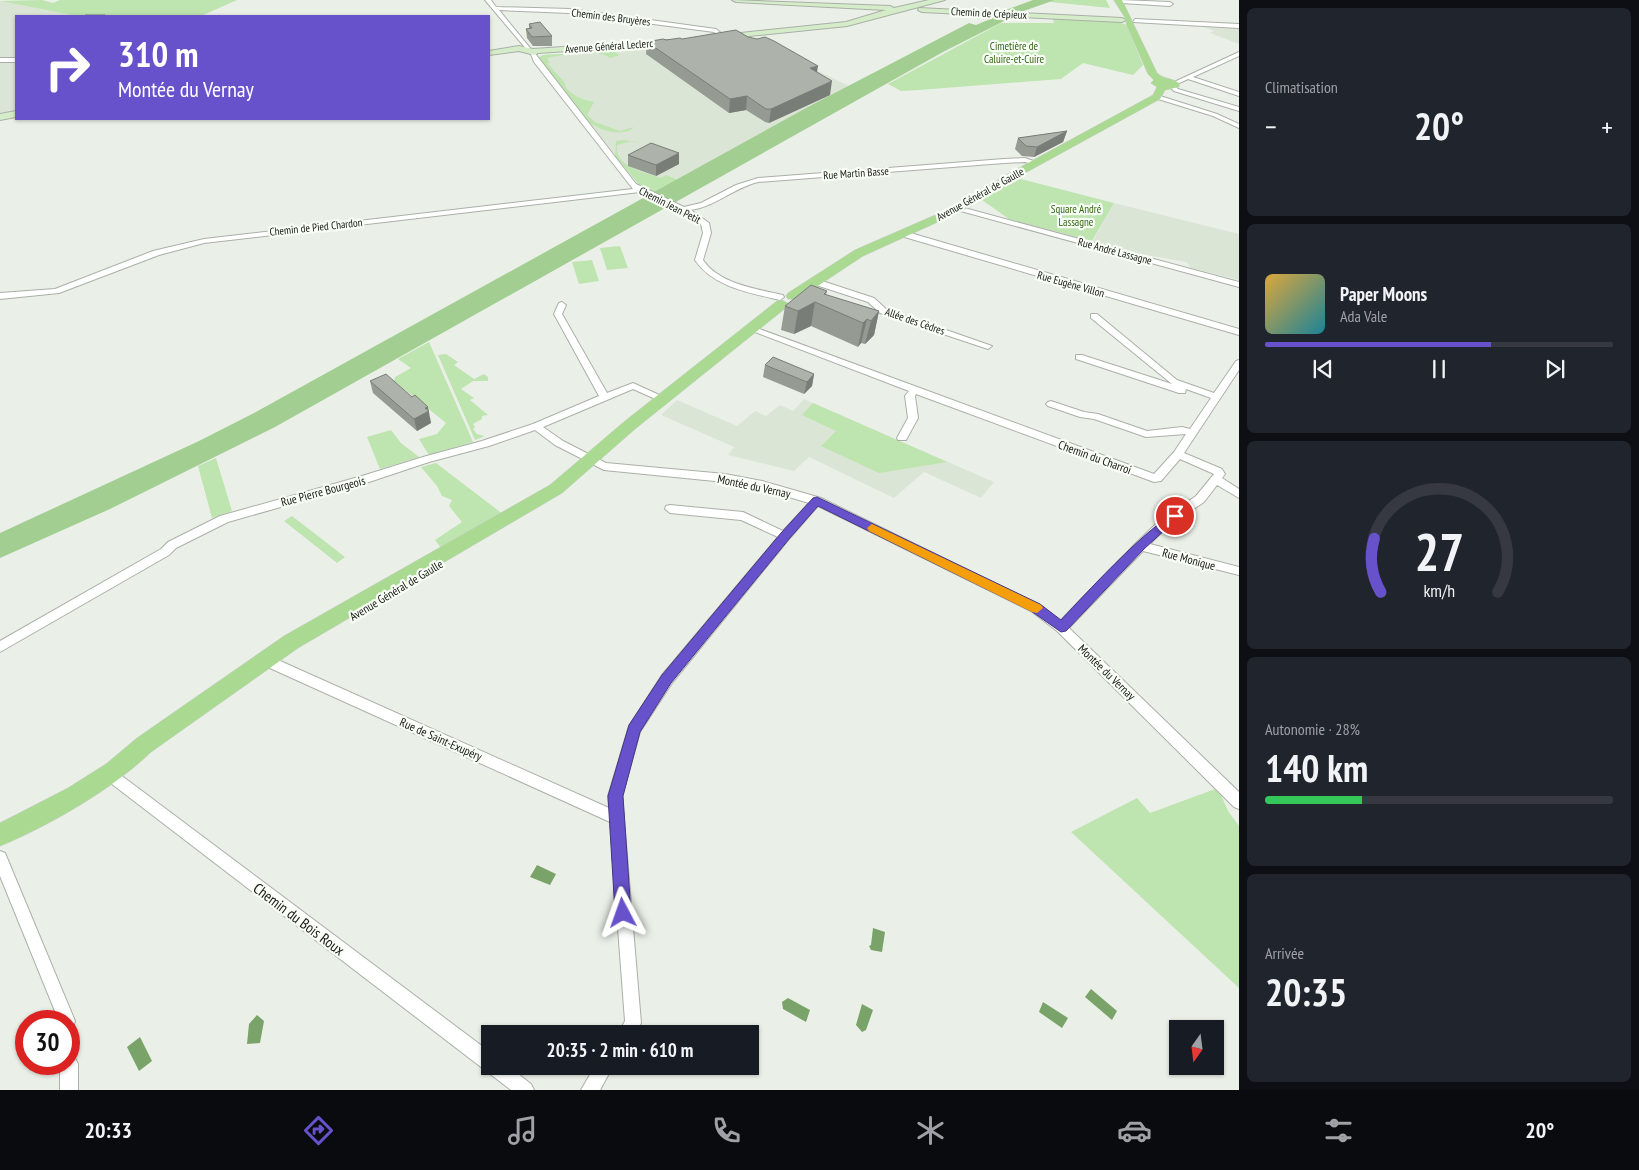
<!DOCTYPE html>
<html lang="fr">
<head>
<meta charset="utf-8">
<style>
	body { margin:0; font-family:"PT Sans Narrow",sans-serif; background:#20242c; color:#f1f3f6; height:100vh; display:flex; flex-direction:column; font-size:19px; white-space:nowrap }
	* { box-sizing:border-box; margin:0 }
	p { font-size:16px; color:#9ea1a6 }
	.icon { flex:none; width:28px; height:28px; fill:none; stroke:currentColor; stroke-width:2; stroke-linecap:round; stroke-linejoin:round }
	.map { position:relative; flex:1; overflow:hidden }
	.sheet { display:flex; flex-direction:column; gap:8px; padding:8px; background:#0d0f14; width:400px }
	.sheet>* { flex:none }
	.hud { position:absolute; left:15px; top:15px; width:475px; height:105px; border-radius:0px; box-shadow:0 1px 4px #0004; background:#6852cb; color:#fff; overflow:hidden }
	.needle { width:32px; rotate:194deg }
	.buttons { position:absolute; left:1169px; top:1020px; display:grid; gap:10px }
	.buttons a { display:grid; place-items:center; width:55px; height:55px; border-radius:0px; background:#171b24; box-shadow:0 1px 4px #0004; font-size:25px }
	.speed { position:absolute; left:15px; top:1010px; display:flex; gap:10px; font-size:25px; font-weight:700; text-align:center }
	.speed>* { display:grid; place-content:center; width:65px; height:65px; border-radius:50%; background:#171b24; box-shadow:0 1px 4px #0004; line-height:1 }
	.speed .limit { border:8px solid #d22; background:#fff; color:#111 }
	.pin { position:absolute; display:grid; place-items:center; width:42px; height:42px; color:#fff; margin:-21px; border:2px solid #fff; border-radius:50%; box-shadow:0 1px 5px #0007 }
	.me { position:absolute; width:55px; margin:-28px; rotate:356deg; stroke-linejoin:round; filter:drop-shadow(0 0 4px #0008) }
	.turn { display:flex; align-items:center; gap:18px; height:105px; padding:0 20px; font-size:22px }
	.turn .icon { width:65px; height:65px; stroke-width:2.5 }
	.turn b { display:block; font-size:35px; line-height:42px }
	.big { font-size:38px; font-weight:700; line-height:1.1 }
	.sheet .widget { flex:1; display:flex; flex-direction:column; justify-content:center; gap:8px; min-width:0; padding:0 18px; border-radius:8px; background:#20242c }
	.sheet .dial { align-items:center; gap:0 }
	.dial svg { height:130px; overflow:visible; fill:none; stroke:#363941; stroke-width:7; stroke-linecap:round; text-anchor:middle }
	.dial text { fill:#f1f3f6; stroke:none }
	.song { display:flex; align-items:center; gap:15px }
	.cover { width:60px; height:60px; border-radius:8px; background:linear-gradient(135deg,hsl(40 70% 55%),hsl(190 70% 35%)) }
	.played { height:5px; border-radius:2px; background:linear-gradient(90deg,#6852cb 65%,#363941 65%) }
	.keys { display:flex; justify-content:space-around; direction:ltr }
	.heat { display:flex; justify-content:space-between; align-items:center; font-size:28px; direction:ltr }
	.charge { height:8px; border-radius:4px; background:linear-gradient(90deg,#34c759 28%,#363941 0) }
	.trip { position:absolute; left:481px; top:1025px; width:278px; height:50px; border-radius:0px; background:#171b24; box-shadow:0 1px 4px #0004; font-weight:700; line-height:50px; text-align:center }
	.dock { display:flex; height:80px; justify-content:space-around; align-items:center; background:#090b0e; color:#9ea1a6 }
	.dock .icon { width:35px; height:35px }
	.dock .current { color:#6852cb }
	.dock b { font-size:22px; color:#f1f3f6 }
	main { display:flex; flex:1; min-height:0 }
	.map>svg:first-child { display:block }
	.built { fill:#dbe5d6 }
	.green { fill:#bee4af }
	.forest { fill:#a3ce92 }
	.water { fill:#79a368 }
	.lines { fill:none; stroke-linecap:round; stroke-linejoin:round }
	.street-casing { stroke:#aab0a8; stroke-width:2 }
	.secondary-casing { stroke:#aab0a8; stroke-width:2 }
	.primary-casing { stroke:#ccc; stroke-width:1 }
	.street { fill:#fff; fill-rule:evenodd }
	.secondary { fill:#d4edc8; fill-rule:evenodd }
	.primary { fill:#aada92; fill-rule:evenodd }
	.wall { fill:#959a93 }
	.shaded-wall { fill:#797d78 }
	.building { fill:#adb3ab; stroke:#797d78 }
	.route { fill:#6852cb; stroke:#443584 }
	.slow { fill:#f59e0b }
	.labels { text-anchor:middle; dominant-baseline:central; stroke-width:4.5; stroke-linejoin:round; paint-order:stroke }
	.far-street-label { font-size:11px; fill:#171916; stroke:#f8fef5 }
	.far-park-label { font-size:11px; fill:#316512; stroke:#f8fef5 }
	.street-label { font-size:12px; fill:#171916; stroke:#f8fef5 }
	.near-street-label { font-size:15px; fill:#171916; stroke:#f8fef5 }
</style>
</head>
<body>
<main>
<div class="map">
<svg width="1239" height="1090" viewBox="0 0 1239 1090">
	<rect width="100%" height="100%" fill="#eaf0e8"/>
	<path class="built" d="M0 1 77 16H16V112L0 114Z
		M1204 27 1239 28V44L1210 33 1214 31Z
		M748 37 849 86 656 192 639 185 538 58 543 55 625 51Z
		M1114 203 1239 234V280L1191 268 1187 262 1146 255 1093 241Z
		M804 399 994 482 981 498 924 472 894 498 809 457 794 471 728 455 734 447 661 415 677 400 737 426 755 411 766 416 780 405 793 411Z"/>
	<path class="green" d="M42 0 53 3 60 0H237L201 16H77L0 1Z
		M1055 0H1106L1110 8 1050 2Z
		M1053 19 1118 22 1127 25 1143 65 1133 75 1083 63 1061 79 919 90 901 91 888 84 1001 23H1054Z
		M612 51 620 55 610 58C594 47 565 55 547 58L550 63H547L566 84H564C569 95 583 100 594 102L587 115 595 122 620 131 634 127C624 138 598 130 589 122 570 103 555 78 538 58L543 55Z
		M624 140 646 144 632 141 617 145C614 167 644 172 661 178L666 175 678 180 655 194 641 187 615 156 616 141Z
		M1017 178 1114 203 1092 241 1009 219 982 200Z
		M620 246 628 268 607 270 600 248Z
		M592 260 599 281 579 284 572 262Z
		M429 342 473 442 429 455 419 439 437 434 446 423 394 381 395 377 411 368 398 359Z
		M446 354 458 362 454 365 474 379 484 374 488 377V381H473L461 389 474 398 470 400 488 415 482 416V419L473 424 475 427 473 429 477 434 485 436 475 440 438 355Z
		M813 403 947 462 879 473 821 446 836 431 802 415Z
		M391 430 401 443 419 457 380 469 367 437Z
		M216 458 232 511 212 518 198 466Z
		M436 463 504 515 441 548 435 540 462 522 449 506 452 500 442 496 437 486 421 467Z
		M292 516 345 557 337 563 284 521Z
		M1218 788 1228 811 1239 826V988L1071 832 1137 798 1150 813Z"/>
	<path class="forest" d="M1033 0H1055L1018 13 1000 12Z
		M1000 15 1014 16 943 52 275 427 110 509 0 558V533L199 441 254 413 806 108 969 23 976 25Z"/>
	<path class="water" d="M537 865 556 874 550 885 530 877Z
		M873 928 885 932 882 952 871 950 869 946 871 945Z
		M1091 989 1117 1011 1112 1020 1085 997Z
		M788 998 810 1010 806 1022 783 1009 782 1002Z
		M1043 1002 1068 1018 1062 1028 1039 1012Z
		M862 1004 873 1010 866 1030 862 1032 856 1025Z
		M257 1015 264 1021 260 1043 247 1044 249 1024Z
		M140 1037 152 1061 139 1071 127 1047Z"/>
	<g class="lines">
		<g class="street-casing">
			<path id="street" d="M485 0H491L496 7 570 9 716 29 727 38 722 39 714 32 570 13 499 10 530 48 528 51Z
				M1119 0 1170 2 1173 4 1170 6 1121 3Z
				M1135 19 1239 24V28L1133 22Z
				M534 52 636 184 684 207 701 203 736 185 758 178 1004 159 1025 158 1039 163 1036 165 1025 162 1004 163 758 182C734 188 716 206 691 210L709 223 711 233 703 260C719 284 757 289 783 295L784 297 780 300C750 293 713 287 695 260L703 233 701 224 686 214 640 192 204 243 159 255 59 293 0 299V293L55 289 153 251 204 239 633 189 534 62 531 54Z
				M1239 52V56L1193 77 1239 92V96L1188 79 1175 85 1172 83Z
				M0 58H16V62H0Z
				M1173 85 1178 89 1239 107V111L1174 91 1170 87Z
				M1157 95 1217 114 1239 124V128L1213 116 1155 98 1154 97Z
				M957 206 1239 282V287L957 210Z
				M901 232H907L1239 329V335L901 236Z
				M813 280H819L874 298 886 309 992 346 988 349 880 313 868 302 813 284Z
				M562 302 566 305 562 314 607 393 633 383 668 399 663 402 660 401 633 389 543 427 563 441 606 463 725 474 762 481 821 498 1039 605 1060 621 1136 543 1158 522 1196 496 1214 474 1180 459 1161 481 1154 482 916 394 915 396 918 418 906 440H898L897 438 908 418 905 396 909 391 747 329 748 327H754L1154 474 1174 452 1186 434 1146 437 1094 419 1080 417 1048 406 1046 404 1048 402 1051 401 1084 412 1098 414 1147 431 1182 427 1190 429 1211 398 1186 389 1185 393H1179L1076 359V355H1082L1172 384 1091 318V314H1097L1177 380 1214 393 1236 361 1239 360V370L1184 453 1222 469 1225 474 1222 478 1239 489V498L1217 485 1204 502 1166 528 1150 544 1239 567V575L1143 551 1069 628 1239 792V809L1234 807 1057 631 1031 611 818 506 789 539 672 683 640 732 622 796 641 1023 636 1034H618L625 1021 610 822 261 664 259 660 261 656 265 655 269 656 609 808 608 796 629 726 662 675 778 537 741 520 670 513 665 509 666 506 670 505 743 512 783 531 809 503 762 489 725 482 604 470 555 445 535 430 489 446 429 462 369 482 228 522 176 548 169 555 0 652V641L161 549 168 542 220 516 362 476 423 457 482 441 533 424 599 396 554 314 559 303Z
				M109 768 114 770 490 1052V1066H508L531 1084 534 1090H511L104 778 102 774 104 770Z
				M0 851 5 853 75 1021 73 1027 69 1029V1021H59L0 876Z
				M69 1055 75 1058 78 1064V1090H60V1064H69Z
				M595 1066H613L600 1090H581Z"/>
		</g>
		<g class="secondary-casing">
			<path id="secondary" d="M732 0 890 6 894 8 929 0H945L847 26 719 39V35H722L846 22 886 10 736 2Z
				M919 8 1122 18 1126 20 1122 22 922 12 918 10Z
				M668 40 672 42 671 44 538 53 534 55 519 51 489 55V51L519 46 533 49Z
				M16 111V117L0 120V114Z"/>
		</g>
		<g class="primary-casing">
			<path id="primary" d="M1114 0H1122L1157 73C1163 79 1172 78 1179 83V87L1165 90 1160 99 1014 179 964 210 863 256 798 299H788L786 296 788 293 855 250 956 206 1006 175 1153 95 1157 87 1151 83 1154 80 1148 74 1126 23 1127 21Z
				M782 300 789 304 787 307 635 429 562 493 298 648 151 752C114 788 49 826 0 846V823L68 788 106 764 137 738 284 636 550 485 625 421 777 301Z"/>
		</g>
		<use href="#street" class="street"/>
		<use href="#secondary" class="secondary"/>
		<use href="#primary" class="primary"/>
	</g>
	<path class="wall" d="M529 24 552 36V46H533L527 38 526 29 529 28Z
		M748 37 757 39 817 73 830 95 769 123 765 122 746 110 729 113 646 54 647 42Z
		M1067 131 1063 142 1034 157 1022 156 1015 149 1018 138Z
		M679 153V164L656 176 628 166V155Z
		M827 291 826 295 879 311 874 335 865 344 861 343 858 347 811 326 794 334 781 330 785 306Z
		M765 365 814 374 812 386 804 394 763 377Z
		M370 381 431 419H430L431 423 417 431 373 393Z"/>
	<path class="shaded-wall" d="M818 66 816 79 810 68Z
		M832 81 830 95 769 123 771 109Z
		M747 96 746 110 729 113 730 99Z
		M1067 131 1063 142 1034 157 1037 147Z
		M679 153V164L656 176V165Z
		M815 302 811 326 794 334 798 311Z
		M879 311 874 335 865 344 871 321Z
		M867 319 861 343 858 347 863 323Z
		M814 374 812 386 804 394 807 382Z
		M428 407 431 423 417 431 414 419 425 408Z"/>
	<path class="building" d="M85 15H105L104 16H84Z
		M540 22 552 36 532 37 526 29 532 28 529 24Z
		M736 30 748 37 757 39 765 37 774 41 818 66 810 68 832 81 771 109H766L747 96 730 99 647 42 663 39 666 40 680 38 682 39Z
		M1067 131 1037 147 1026 146 1018 138Z
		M651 143 679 153 656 165 628 155Z
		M811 285 827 291 824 294 879 311 871 321 867 319 863 323 815 302 798 311 785 306Z
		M773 357 814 374 807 382 765 365Z
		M386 374 412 397 415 395 428 407 425 408 429 411 414 419 370 381Z"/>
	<path class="route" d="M817 497 1040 604 1061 620C1076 604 1163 509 1179 514L1180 516 1144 549 1066 631 1061 632 1031 611 818 506 789 539 671 683 640 732 623 796 631 913 629 918 623 920 618 918 615 913 608 796 629 725 662 675 781 533 813 498Z"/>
	<path class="slow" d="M872 524 1041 605 1043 608 1037 613 1032 612 869 531 867 528Z"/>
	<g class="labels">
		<g class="far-street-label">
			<text transform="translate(989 13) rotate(3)">Chemin de Crépieux</text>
			<text transform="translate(611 17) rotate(7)">Chemin des Bruyères</text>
			<text transform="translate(609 46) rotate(-4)">Avenue Général Leclerc</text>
			<text transform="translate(856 173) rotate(-4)">Rue Martin Basse</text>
			<text transform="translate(980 194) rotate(-29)">Avenue Général de Gaulle</text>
			<text transform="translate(670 205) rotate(27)">Chemin Jean Petit</text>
			<text transform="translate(316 227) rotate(-6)">Chemin de Pied Chardon</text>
			<text transform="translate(1115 251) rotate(15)">Rue André Lassagne</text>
			<text transform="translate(1071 284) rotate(16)">Rue Eugène Villon</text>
			<text transform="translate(915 321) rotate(19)">Allée des Cèdres</text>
		</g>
		<g class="far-park-label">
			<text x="1014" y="46">Cimetière de<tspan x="1014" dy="13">Caluire-et-Cuire</tspan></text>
			<text x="1076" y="209">Square André<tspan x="1076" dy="13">Lassagne</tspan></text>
		</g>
		<g class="street-label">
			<text transform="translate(1095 457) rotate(20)">Chemin du Charroi</text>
			<text transform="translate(754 486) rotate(12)">Montée du Vernay</text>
			<text transform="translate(323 491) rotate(-15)">Rue Pierre Bourgeois</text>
			<text transform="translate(1189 559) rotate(15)">Rue Monique</text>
			<text transform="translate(396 590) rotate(-31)">Avenue Général de Gaulle</text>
			<text transform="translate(1107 672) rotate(44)">Montée du Vernay</text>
			<text transform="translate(441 739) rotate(24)">Rue de Saint-Exupéry</text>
		</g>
		<g class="near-street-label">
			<text transform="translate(299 919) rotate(37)">Chemin du Bois Roux</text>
		</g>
	</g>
</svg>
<div class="buttons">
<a><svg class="needle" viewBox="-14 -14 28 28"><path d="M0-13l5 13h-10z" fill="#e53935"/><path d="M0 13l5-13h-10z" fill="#9ea1a6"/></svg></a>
</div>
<div class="speed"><div class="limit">30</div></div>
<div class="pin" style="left:1175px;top:516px;background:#d93025"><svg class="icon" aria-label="arrive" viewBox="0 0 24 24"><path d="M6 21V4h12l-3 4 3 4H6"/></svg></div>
<svg class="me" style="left:623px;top:913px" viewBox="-20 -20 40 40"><path d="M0-17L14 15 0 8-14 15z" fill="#6852cb" stroke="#fff" stroke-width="4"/></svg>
<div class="trip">20:35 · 2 min · 610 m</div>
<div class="hud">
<div class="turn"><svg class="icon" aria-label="right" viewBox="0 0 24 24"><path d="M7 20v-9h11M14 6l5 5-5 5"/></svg><div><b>310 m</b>Montée du Vernay</div></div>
</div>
</div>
<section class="sheet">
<div class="widget"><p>Climatisation</p>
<div class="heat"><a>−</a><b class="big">20°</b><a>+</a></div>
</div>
<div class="widget">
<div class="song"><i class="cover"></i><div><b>Paper Moons</b><p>Ada Vale</p></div></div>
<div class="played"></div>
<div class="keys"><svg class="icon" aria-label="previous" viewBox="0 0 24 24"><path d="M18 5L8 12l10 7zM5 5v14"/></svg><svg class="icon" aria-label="pause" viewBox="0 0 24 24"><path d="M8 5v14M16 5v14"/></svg><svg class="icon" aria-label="next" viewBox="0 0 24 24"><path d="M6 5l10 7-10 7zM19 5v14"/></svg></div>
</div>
<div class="widget dial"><svg viewBox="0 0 100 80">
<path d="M14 69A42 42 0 1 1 86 69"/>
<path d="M14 69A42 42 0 0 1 10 36" stroke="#6852cb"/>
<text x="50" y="56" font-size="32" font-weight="700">27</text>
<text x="50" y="72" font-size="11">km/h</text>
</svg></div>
<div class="widget"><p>Autonomie · 28%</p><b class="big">140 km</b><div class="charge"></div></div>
<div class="widget"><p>Arrivée</p><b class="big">20:35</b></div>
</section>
</main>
<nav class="dock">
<b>20:33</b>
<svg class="icon current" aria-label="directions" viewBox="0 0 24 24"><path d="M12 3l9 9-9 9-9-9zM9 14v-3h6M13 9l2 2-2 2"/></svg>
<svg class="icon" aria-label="music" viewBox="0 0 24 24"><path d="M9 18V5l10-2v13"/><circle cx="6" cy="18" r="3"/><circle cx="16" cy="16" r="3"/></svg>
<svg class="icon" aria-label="phone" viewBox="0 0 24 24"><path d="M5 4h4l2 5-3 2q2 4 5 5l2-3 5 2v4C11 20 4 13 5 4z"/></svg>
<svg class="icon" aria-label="climate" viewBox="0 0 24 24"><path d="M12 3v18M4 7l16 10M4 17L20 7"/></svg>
<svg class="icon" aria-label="car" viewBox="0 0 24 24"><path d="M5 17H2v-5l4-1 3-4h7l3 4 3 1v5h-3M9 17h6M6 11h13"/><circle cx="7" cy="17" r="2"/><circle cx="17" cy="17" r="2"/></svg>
<svg class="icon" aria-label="filters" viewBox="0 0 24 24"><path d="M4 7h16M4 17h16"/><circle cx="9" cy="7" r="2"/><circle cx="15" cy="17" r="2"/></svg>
<b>20°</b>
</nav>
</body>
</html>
